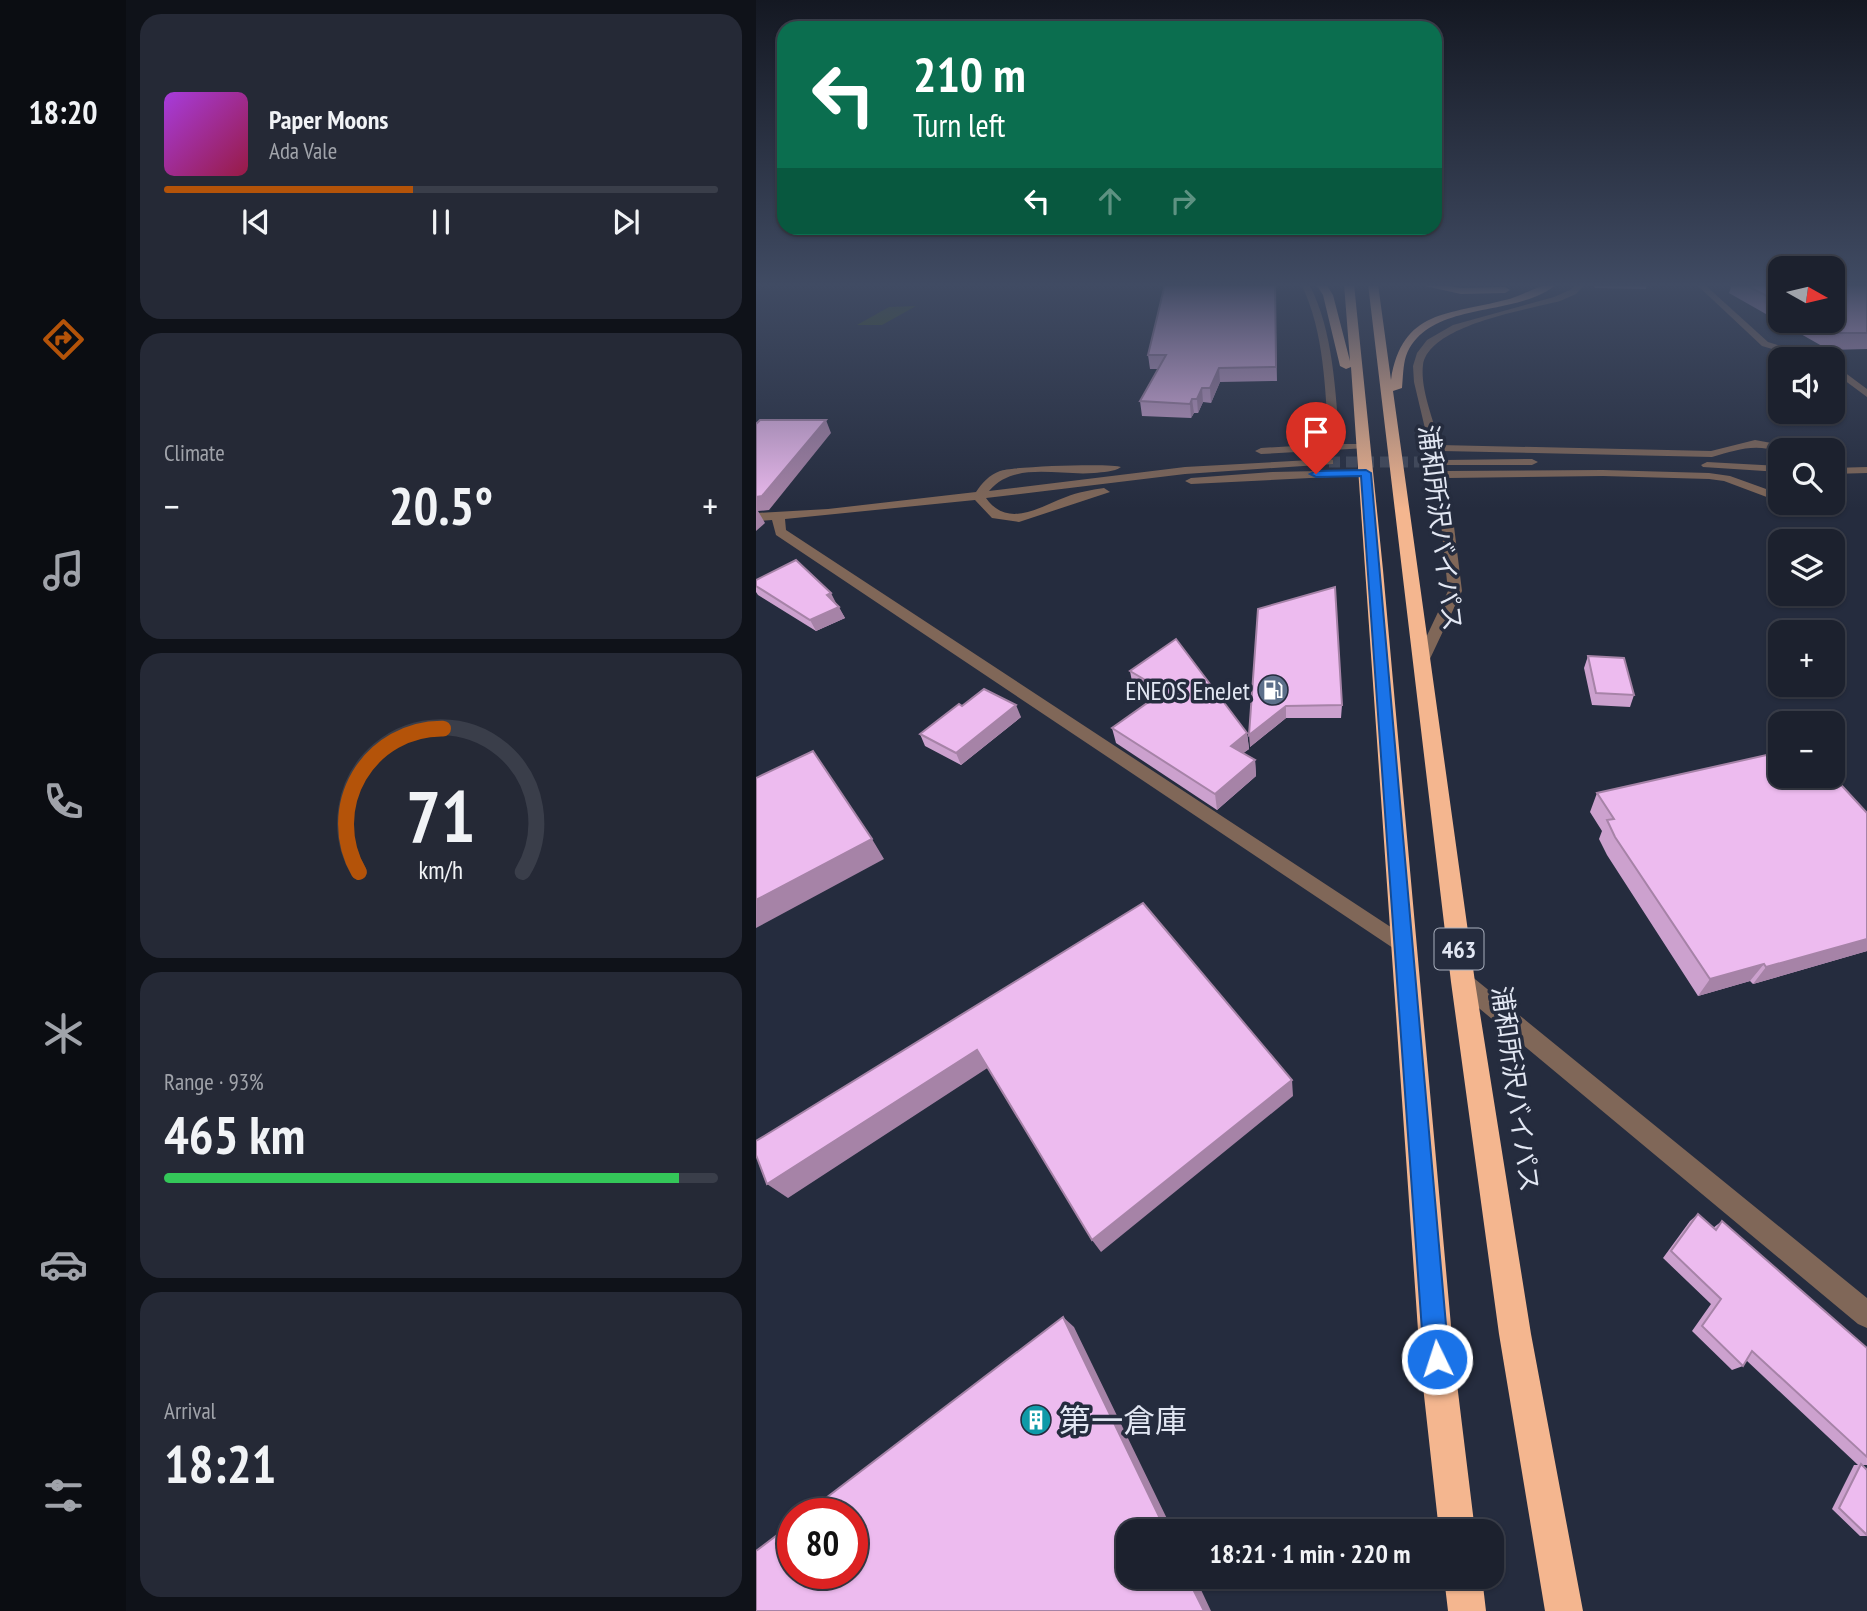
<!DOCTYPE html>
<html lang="en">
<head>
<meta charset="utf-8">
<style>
	body { margin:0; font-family:"PT Sans Narrow","Noto Sans JP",sans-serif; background:#252936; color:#f1f3f6; height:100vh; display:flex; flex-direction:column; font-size:26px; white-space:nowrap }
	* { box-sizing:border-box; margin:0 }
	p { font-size:23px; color:#a0a3aa }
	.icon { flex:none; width:38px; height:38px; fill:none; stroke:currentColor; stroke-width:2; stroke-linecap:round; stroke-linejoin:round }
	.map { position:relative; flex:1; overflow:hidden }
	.drawer { display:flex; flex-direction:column; gap:14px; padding:14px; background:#0f1219; width:630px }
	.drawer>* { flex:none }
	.hud { position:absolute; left:21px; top:21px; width:665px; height:214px; border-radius:21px; box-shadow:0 2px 5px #0004,0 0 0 2px #3a3e4a; background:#0b6e4f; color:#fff; overflow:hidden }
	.needle { width:46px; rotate:98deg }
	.fabs { position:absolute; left:1012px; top:256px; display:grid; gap:14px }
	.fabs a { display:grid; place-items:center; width:77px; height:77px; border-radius:14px; background:#1c212e; box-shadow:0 2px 5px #0004,0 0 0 2px #3a3e4a; font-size:35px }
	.speed { position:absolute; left:21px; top:1498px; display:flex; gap:14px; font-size:35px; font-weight:700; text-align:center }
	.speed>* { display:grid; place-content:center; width:91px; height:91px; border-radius:50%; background:#1c212e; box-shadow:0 2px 5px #0004,0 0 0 2px #3a3e4a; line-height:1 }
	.speed .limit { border:10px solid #d22; background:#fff; color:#111 }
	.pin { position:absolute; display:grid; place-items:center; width:60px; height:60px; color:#fff; margin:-72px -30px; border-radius:50% 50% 50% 0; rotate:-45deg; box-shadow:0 0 7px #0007 }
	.pin .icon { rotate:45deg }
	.me { position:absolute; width:77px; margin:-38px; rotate:356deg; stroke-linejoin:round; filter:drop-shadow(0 0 5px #0008) }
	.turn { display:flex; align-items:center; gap:24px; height:147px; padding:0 21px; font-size:32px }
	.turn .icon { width:91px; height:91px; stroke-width:2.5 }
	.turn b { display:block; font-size:49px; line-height:60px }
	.lanes { display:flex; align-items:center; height:66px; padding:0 21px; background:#0003; justify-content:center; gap:35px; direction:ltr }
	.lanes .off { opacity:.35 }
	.big { font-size:52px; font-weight:700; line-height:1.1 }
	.drawer .widget { flex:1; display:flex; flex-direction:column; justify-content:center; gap:10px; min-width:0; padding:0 24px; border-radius:21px; background:#252936 }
	.drawer .dial { align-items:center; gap:0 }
	.dial svg { height:182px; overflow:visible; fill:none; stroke:#3a3e4a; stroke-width:7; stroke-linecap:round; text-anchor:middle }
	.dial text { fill:#f1f3f6; stroke:none }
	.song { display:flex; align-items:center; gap:21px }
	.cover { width:84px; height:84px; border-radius:10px; background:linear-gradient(135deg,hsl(280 70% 55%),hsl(340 70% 35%)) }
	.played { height:7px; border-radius:4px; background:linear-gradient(90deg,#b45309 45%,#3a3e4a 45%) }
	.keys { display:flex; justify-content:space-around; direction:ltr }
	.heat { display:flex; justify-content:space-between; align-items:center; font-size:38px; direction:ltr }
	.charge { height:10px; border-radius:5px; background:linear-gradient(90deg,#34c759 93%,#3a3e4a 0) }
	.trip { position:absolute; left:360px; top:1519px; width:388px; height:70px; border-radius:21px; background:#1c212e; box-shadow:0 2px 5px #0004,0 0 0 2px #3a3e4a; font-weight:700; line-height:70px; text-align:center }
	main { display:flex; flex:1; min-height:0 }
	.menu { display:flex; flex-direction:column; width:126px; justify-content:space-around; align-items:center; background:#0b0d12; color:#a0a3aa }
	.menu .icon { width:49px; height:49px }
	.menu .current { color:#b45309 }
	.menu b { font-size:32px; color:#f1f3f6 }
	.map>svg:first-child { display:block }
	.green { fill:#3d5318 }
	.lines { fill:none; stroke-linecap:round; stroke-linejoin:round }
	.minor-tunnel { stroke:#414859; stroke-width:11; stroke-dasharray:11 6; stroke-linecap:butt }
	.minor { fill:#806758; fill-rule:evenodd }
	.highway { fill:#f4b68f; fill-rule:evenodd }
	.wall { fill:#cca1ce }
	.shaded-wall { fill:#a683a7 }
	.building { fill:#edbbef; stroke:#a683a7; stroke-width:2 }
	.route { fill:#1a73e8; stroke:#114b97; stroke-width:2 }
	.labels { text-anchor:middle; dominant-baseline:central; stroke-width:7; stroke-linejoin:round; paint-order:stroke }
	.shield { fill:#252c3e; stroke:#a9afbd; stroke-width:2 }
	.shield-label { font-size:24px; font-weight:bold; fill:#e2e7f3 }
	.street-label { font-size:26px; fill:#e2e7f3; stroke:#252c3e }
	.poi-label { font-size:26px; fill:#e2e7f3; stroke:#252c3e; text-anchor:end }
	.near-poi-label { font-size:32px; fill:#e2e7f3; stroke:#252c3e; text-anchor:start }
</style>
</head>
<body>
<main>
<nav class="menu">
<b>18:20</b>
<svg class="icon current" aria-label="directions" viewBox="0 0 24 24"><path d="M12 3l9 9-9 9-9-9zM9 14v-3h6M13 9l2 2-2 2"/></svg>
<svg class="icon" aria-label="music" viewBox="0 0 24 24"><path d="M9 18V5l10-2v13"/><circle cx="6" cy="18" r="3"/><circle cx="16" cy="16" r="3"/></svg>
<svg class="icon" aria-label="phone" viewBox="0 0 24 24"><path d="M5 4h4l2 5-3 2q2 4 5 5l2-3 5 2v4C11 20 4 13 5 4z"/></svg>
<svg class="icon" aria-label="climate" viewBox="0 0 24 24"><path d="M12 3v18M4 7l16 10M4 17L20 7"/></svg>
<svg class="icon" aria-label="car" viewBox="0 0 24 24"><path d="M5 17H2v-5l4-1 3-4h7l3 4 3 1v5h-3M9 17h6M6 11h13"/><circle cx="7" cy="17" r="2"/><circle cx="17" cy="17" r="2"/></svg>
<svg class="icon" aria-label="filters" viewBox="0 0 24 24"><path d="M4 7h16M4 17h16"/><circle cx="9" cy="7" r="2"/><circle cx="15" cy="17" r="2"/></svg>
</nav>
<section class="drawer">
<div class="widget">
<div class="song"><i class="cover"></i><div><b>Paper Moons</b><p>Ada Vale</p></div></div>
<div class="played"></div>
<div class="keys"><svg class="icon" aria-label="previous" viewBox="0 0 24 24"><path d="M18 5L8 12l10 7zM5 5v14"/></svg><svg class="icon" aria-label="pause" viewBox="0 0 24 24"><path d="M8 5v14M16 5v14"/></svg><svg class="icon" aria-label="next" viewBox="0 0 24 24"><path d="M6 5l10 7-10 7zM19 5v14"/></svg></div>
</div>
<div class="widget"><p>Climate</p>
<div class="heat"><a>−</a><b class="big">20.5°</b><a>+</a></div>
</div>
<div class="widget dial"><svg viewBox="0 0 100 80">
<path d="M14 69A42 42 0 1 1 86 69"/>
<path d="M14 69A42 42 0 0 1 51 6" stroke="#b45309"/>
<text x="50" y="56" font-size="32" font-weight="700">71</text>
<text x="50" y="72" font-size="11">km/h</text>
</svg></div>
<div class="widget"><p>Range · 93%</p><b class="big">465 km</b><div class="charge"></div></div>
<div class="widget"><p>Arrival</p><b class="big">18:21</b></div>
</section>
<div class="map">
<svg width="1111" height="1611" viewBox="0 0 1111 1611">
	<rect width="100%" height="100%" fill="#252c3e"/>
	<path class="green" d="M160 306 126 325H101L133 307Z"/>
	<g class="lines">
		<path class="minor-tunnel" d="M573 462H692"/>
		<path class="minor" d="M545 284H553C578 332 579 391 584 444H611V448L505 454 499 451 505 448 573 444C569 391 569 332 545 284Z
			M821 284H829L820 294 804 301C770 310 673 325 667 365 664 389 678 421 684 445L955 451 999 440 1021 444 1033 450H1024V452C998 443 981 450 956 457L686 451 688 460 776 459 782 462 776 465H689L691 471 847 470 953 473 974 476 1024 494V502L968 481 953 479 847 476 692 478 706 591 672 663 665 668 660 666 658 663 692 591 680 475 658 382 657 366 661 353 671 340 697 325 798 297 814 290Z
			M940 284H948L1012 342 1067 359H1051L1006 346Z
			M1076 363 1111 389V397L1076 371Z
			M573 459 577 460V464L429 474 230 498C252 529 283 507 310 497 322 492 335 490 348 488L354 492 263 522 236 518 219 500 29 519 30 530 656 941 659 947 656 953 649 956 20 535 16 520 0 521V513L72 509 220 492C226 483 233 475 244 471 256 466 359 463 365 467 358 472 347 472 338 473 303 476 258 461 233 491L429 467Z
			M951 462 1024 466V472L947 467 945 465Z
			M1111 467V473L1076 474V468Z
			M610 470 614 471V475L435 484 429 481 435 478 516 472Z
			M707 973 714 975 1111 1298V1328L1102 1324 700 989 697 982 700 975Z"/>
		<path class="highway" d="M560 284H570L577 295 594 361 588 284H598L627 570 698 1359 719 1531H683L664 1359 595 367 590 369 584 366 567 295Z
			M612 284H622L635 380C646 309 693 315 749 300 767 296 784 283 801 284 760 319 672 299 650 356 647 365 647 378 646 388L637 391 719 982 775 1334 827 1611H789L743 1334 695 982Z
			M660 284H679L705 288 749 287 754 290 749 293 705 294Z
			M688 1577H726L730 1611H692Z"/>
	</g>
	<path class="wall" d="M519 284 521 381 464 382 455 403 447 402 442 413H438L435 418 386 416 384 401 402 369H394L392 355Z
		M836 284H891L890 289 839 288Z
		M976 284H1024V320H1076L1111 284V349L1073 350 973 293Z
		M0 580 81 605 89 618 60 631 2 595 0 592Z
		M502 609 586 705 585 718H530L494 747Z
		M832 656 878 695 874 707 836 705 828 668Z
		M374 671 491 733 493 749 487 753 499 760 500 776 461 810 360 743 356 728 397 699 377 687Z
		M206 706 265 717 205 765 169 746 164 734Z
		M841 793 1111 951 997 984 994 981 942 996 851 855 843 839 846 831 834 812Z
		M942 1214 957 1228 966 1221 1111 1348V1465H1106L1111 1470V1536H1104L1076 1509 1098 1465H1102L990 1360 987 1366 976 1370 936 1331 955 1304 907 1258 934 1221Z"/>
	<path class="shaded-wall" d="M463 368 464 382 455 403 454 388Z
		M446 388 447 402 442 413 441 399Z
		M436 399 438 413 435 418 434 404Z
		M70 420 75 433 13 510 2 511 9 523 0 531V497Z
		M75 593 81 605 71 595Z
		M83 607 89 618 60 631 54 620Z
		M260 705 265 717 205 765 200 753Z
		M530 706V718L494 747 493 735Z
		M491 733 493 749 477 761 475 746Z
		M499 760 500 776 461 810 459 794Z
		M116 839 128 859 0 928V900Z
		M1111 939V951L997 984 1010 967Z
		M1008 964 994 981 942 996 954 979Z
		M221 1050 233 1067 32 1198 11 1184Z
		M536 1080 537 1096 345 1252 336 1240Z
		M307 1317 318 1327 417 1531H410Z
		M431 1577H439L455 1611H448Z"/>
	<path class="building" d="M409 284H519L520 367 463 368 454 388H446L441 399H436L434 404 384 401 410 355H392Z
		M988 284H1024V303Z
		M1076 284H1111V333H1080L1056 320H1076Z
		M4 420H70L6 496 0 497V424Z
		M40 560 75 593 71 595 83 607 54 620 0 586V580Z
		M579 587 586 705 530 706 493 735 502 609Z
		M420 639 491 733 475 746 499 760 459 794 356 728 408 691 374 671Z
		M832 656 868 658 878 695 840 693Z
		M228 689 260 705 200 753 164 734 203 704 206 706Z
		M57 751 116 839 0 900V778Z
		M1024 752V775H1076L1111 813V939L1010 967 1008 964 954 979 859 837 851 820 858 819 841 793Z
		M387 903 536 1080 336 1240 221 1050 11 1184 0 1155V1141Z
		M942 1214 960 1230 966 1221 1111 1348V1457L996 1351 987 1366 946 1326 965 1299 915 1251Z
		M307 1317 410 1531H373V1577H431L448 1611H0V1551L37 1523V1573H96V1514H49Z
		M1105 1464 1111 1470V1535L1083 1508Z"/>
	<linearGradient id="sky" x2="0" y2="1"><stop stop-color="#141822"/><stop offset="0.56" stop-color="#404b63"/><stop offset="1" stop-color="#404b63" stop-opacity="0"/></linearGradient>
	<rect width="1111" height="509" fill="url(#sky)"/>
	<path class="route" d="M610 470 615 473 693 1359 690 1368 681 1371 672 1368 668 1359 605 476 560 477 554 474 560 471Z"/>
	<defs>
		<g id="fuel-disc" transform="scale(1.575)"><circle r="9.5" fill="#5c6f8a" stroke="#252c3e"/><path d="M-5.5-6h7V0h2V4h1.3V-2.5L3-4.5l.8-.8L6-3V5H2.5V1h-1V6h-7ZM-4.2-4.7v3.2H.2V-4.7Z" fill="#fff"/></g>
		<g id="building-disc" transform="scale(1.575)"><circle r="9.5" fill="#0f9aa8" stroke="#252c3e"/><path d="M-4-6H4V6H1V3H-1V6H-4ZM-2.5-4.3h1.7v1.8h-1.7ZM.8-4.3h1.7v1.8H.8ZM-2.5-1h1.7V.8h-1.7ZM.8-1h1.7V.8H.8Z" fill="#fff"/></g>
	</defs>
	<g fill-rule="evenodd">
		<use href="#fuel-disc" x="517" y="690"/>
		<use href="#building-disc" x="280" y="1420"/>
	</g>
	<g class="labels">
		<rect class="shield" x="678.5" y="928.5" width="49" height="41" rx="5"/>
		<g class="shield-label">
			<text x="703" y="949">463</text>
		</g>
		<g class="street-label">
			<text transform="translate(685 528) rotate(83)">浦和所沢バイパス</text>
			<text transform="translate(760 1089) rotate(82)">浦和所沢バイパス</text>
		</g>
		<g class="poi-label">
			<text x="494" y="690">ENEOS EneJet</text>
		</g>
		<g class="near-poi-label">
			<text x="303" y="1420">第一倉庫</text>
		</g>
	</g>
</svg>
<div class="fabs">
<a><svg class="needle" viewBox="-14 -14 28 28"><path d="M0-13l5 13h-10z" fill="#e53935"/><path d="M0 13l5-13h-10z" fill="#a0a3aa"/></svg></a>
<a><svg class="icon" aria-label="sound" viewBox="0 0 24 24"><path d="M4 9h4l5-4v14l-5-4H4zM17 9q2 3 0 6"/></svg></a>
<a><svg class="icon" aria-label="search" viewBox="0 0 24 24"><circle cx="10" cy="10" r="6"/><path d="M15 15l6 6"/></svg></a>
<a><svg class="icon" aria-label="layers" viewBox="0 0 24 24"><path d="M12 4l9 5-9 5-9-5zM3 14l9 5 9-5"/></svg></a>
<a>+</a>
<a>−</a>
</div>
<div class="speed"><div class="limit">80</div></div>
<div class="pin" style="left:560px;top:474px;background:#d93025"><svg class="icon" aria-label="arrive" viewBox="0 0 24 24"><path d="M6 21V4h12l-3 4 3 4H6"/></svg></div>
<svg class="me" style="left:681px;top:1359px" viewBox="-20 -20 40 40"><circle r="17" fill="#1a73e8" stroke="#fff" stroke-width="3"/><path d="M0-11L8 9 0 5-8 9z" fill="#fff"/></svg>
<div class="trip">18:21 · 1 min · 220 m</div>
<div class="hud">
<div class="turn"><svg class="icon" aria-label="left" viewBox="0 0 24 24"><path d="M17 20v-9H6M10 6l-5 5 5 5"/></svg><div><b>210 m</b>Turn left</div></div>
<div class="lanes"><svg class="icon" aria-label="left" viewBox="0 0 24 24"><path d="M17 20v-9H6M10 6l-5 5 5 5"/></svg><svg class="icon off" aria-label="ahead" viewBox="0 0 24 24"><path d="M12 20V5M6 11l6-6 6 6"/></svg><svg class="icon off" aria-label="right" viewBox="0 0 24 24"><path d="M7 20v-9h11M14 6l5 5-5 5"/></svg></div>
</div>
</div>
</main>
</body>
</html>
